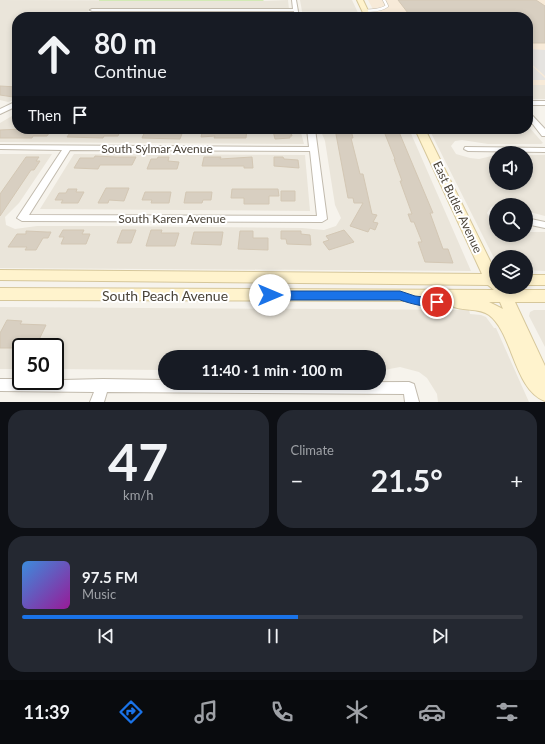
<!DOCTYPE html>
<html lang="en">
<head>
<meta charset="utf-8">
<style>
	body { margin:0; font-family:Lato,sans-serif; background:#242831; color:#f1f3f6; height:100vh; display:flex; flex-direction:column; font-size:15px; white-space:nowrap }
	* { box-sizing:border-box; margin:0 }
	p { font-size:13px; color:#9ea1a6 }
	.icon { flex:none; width:22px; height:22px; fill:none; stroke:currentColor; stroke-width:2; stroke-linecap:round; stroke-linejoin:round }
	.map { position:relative; height:402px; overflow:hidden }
	.drawer { display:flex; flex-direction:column; gap:8px; padding:8px; background:#0d0f14; flex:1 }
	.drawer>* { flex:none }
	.top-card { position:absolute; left:12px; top:12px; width:521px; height:122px; border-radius:16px; box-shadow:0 2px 6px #0003; background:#171b24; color:#f1f3f6; overflow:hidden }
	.tools { position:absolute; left:489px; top:146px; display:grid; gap:8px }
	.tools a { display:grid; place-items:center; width:44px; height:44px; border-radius:50%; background:#171b24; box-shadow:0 2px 6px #0003; font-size:20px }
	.speed { position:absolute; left:12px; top:338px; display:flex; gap:8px; font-size:20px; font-weight:700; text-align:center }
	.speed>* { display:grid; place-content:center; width:52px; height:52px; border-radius:50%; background:#171b24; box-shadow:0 2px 6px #0003; line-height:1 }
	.speed .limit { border:2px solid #111; border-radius:6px; background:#fff; color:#111 }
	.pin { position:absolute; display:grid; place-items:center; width:34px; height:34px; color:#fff; margin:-17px; border:2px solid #fff; border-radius:50%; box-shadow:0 1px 4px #0007 }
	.me { position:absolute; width:44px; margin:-22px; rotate:90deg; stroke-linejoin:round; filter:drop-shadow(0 0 3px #0008) }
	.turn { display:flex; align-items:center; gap:14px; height:84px; padding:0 16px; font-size:18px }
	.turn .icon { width:52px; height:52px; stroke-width:2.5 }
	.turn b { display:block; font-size:28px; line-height:34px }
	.then { display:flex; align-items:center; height:38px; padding:0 16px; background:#0003; gap:8px; font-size:15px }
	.big { font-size:30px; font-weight:700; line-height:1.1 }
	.drawer .widget { flex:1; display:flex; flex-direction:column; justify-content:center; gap:6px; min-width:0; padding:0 14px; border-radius:16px; background:#242831 }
	.drawer .dial { align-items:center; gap:0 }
	.dial b { font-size:52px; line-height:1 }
	.song { display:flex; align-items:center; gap:12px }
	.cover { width:48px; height:48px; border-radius:6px; background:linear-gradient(135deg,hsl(210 70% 55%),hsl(300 70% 35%)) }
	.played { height:4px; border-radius:2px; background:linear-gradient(90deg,#1a73e8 55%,#363941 55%) }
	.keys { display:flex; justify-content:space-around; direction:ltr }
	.heat { display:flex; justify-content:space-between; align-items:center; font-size:22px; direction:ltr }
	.drawer .tiles { flex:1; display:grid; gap:8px; grid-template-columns:1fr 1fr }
	.widget:last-child { grid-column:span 2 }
	.trip { position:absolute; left:158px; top:350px; width:228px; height:40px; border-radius:20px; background:#171b24; box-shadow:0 2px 6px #0003; font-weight:700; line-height:40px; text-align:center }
	.dock { display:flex; height:64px; justify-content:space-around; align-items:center; background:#090b0e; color:#9ea1a6 }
	.dock .icon { width:28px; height:28px }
	.dock .current { color:#1a73e8 }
	.dock b { font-size:18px; color:#f1f3f6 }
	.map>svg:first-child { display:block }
	.residential { fill:#eae5da }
	.commercial { fill:#f7ead8 }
	.green { fill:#d2eab5 }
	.parking { fill:#e5e3e0 }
	.building { fill:#d8cfc1; stroke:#d3c7b4 }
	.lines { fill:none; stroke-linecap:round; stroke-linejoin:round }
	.lane-casing { stroke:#c2bbae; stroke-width:3.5 }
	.street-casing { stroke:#c2bbae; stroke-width:2 }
	.secondary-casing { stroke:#d6c79b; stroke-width:2 }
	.lane { stroke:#fff; stroke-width:2.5 }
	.street { fill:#fff; fill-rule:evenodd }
	.secondary { fill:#fff3cd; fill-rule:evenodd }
	.route { fill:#1a73e8; stroke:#114b97 }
	.labels { text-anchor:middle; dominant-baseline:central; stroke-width:4; stroke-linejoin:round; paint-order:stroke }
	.street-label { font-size:12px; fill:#4b4439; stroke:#fff }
	.near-street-label { font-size:14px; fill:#4b4439; stroke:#fff }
</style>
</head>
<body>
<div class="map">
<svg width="545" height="402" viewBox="0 0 545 402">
	<rect width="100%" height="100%" fill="#f6f3ec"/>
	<path class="residential" d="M0 0 263 1 288 0 289 9 91 8 88 12H115L111 17H17V99L8 102 0 100Z
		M300 0H352L360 17H303Z
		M127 12H289L290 17H123Z
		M528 85H545V99H528Z
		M17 113V129H300L304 144 0 142V123Z
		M528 126 543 143 541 144H488L462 140 455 141 451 146 456 154 470 158 479 159 496 155V183H526V155H545V216L526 211V205L503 204 491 207 487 213 489 217 496 225V235H526V232H545V271L526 270V257H496V262L429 129H528Z
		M320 129H409L471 271 0 268V154H52L19 203 5 217 6 225 15 229 37 226H100L302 228 324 230 336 226 341 218 335 205 325 141Z
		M74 154 305 155 310 211 40 209Z
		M0 307 469 310 470 314 481 315 486 317 494 328H496L529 402H438L437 394 427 378 419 372 400 367 379 371V357H165V370L55 369V347H21V369H0Z
		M534 310H545V347L529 316 530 312Z"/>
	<path class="commercial" d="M368 0H545V85H528V17H377Z"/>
	<path class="green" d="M99 0H264L263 1H99Z"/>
	<path class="parking" d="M528 49 545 50V76L528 61Z
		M528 62 545 78V80H528Z"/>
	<path class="building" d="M398 0H536L545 6V43H528V17H480L476 13H431L434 17H411Z
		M0 86 17 87V95L13 97 0 95Z
		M21 129H52L47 136H33L32 138H0V130Z
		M99 129H121L118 136H104L103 138 67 137 72 130Z
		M146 129H156V131H183L180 139 142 138Z
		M203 129H247L246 138H214L215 136 201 137Z
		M278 129H290L292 136H290V138L275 139 273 131H279Z
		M335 129 351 130 353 138H351L360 174H363L372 214 377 215 373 222 378 223 375 230 370 228 368 232 350 226 363 203H354L353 198H348Z
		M383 129H394L395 132H399L433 213H430L443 249H448L453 263 425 262 418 242H422L414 222H411L408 214H412L400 181H402L394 159H395Z
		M95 156 116 157H136L132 165H100L98 169 74 168 80 158H94Z
		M26 157H39L36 161H40L34 170H31L0 216V194Z
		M158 157H169L168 161 179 162 177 169H147L151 159H157Z
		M204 157H221L220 159 252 157 253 168H244V166H202Z
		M274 157H283L284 159 298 160 299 168 274 166Z
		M106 188H129L124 201 109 200 108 203H98Z
		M68 189H77L76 192H84L78 203H61L63 200H55L59 193H66Z
		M232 189H278L279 196H269V204H244V198H231Z
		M281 191H295V201H281Z
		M145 192H171L169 203H151L152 200H142Z
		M186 192H212L211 200H203L202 203H184Z
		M63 230H84L82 234H90L86 244H61L64 237H59Z
		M122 230H136L131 243H117Z
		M151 230H162L161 233H179L175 246H146Z
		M344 230 354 242 329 250 323 242 329 240 326 236Z
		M26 231 47 232H51L48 238H43L36 250H25L27 247H8L17 234H26Z
		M240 231H253V238H268V250L238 249Z
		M281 231H301V234L310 235 311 245 287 244 286 239H281Z
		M194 232H223L221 245 191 244Z
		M7 320 22 321 20 324 46 325 37 344H14L12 348H0V333Z"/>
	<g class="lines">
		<g class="lane-casing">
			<path id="lane" d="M365 11C373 10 381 11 387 6L384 0"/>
		</g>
		<g class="street-casing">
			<path id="street" d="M292 0H296L299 17H295L294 11H92L90 10 92 9H293Z
				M17 101V106L0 114V109Z
				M528 101H545V105H528Z
				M528 112 530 113 545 129V136H542L528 118Z
				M307 129H315L327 219 322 222 22 221 17 218 62 150 0 149V145L309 147ZM70 150 310 151 317 216 29 215Z
				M465 147 545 148V152L468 151 464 149Z
				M526 218 545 222V228L526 224Z
				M0 379H21V381L103 379 165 380V383L409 382 414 384 419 402H405L404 394 107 392 104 402H90L94 392 0 391Z"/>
		</g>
		<g class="secondary-casing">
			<path id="secondary" d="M357 0H363L371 17H365Z
				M415 129H425L496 273V287H506L509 290H545V302H515L545 366V401C514 390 513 333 489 315 479 308 465 311 454 307L452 301 0 300V288L494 290 488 285 0 280V270L482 274ZM489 302H500L503 309Z
				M526 275H545V285H526Z"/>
		</g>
		<use href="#lane" class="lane"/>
		<use href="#street" class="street"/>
		<use href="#secondary" class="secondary"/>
	</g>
	<path class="route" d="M270 291H400L415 296 441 299 443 302 441 305C429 309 412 304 400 300H270L266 298 265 295 266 292Z"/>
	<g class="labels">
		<g class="street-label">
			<text x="157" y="148">South Sylmar Avenue</text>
			<text transform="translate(458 207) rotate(65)">East Butler Avenue</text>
			<text x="172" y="218">South Karen Avenue</text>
		</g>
		<g class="near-street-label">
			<text x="165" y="295">South Peach Avenue</text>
		</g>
	</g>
</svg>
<div class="tools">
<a><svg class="icon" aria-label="sound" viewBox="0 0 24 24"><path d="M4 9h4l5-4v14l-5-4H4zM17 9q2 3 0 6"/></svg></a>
<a><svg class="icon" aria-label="search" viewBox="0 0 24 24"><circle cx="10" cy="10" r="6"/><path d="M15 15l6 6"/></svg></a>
<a><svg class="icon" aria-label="layers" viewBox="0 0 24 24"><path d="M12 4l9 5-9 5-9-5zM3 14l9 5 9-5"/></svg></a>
</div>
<div class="speed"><div class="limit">50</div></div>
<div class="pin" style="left:437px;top:302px;background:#d93025"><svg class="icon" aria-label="arrive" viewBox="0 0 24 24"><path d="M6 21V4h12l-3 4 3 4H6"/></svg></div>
<svg class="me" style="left:270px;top:295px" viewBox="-20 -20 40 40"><circle r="19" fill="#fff"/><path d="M0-13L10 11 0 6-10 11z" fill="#1a73e8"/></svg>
<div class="trip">11:40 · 1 min · 100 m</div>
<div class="top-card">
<div class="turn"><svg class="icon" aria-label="ahead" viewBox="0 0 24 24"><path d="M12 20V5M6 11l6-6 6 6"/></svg><div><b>80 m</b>Continue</div></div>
<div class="then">Then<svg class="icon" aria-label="arrive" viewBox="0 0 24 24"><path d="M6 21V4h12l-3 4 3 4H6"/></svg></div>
</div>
</div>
<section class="drawer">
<div class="tiles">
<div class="widget dial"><b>47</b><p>km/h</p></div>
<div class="widget"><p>Climate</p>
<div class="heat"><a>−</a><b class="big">21.5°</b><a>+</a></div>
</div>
<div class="widget">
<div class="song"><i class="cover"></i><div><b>97.5 FM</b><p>Music</p></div></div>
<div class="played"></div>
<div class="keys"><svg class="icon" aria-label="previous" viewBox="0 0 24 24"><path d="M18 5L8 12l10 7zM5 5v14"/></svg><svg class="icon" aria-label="pause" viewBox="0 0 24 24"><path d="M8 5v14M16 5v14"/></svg><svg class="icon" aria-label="next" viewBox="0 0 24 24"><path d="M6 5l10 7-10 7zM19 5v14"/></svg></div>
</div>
</div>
</section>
<nav class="dock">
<b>11:39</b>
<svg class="icon current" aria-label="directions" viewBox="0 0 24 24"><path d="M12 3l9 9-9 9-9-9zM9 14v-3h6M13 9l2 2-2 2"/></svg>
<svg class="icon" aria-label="music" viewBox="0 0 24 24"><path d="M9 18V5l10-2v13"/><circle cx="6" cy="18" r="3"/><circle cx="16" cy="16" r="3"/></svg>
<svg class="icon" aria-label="phone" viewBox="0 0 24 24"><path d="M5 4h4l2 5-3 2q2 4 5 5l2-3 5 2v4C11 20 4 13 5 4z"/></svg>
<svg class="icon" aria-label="climate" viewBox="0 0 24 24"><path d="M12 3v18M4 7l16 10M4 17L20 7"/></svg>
<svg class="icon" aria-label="car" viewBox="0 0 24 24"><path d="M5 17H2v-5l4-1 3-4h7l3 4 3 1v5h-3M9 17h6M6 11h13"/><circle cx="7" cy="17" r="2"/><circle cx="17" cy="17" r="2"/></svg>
<svg class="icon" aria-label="filters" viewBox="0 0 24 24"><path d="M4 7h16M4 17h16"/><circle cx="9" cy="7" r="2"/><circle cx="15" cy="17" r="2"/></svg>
</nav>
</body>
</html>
